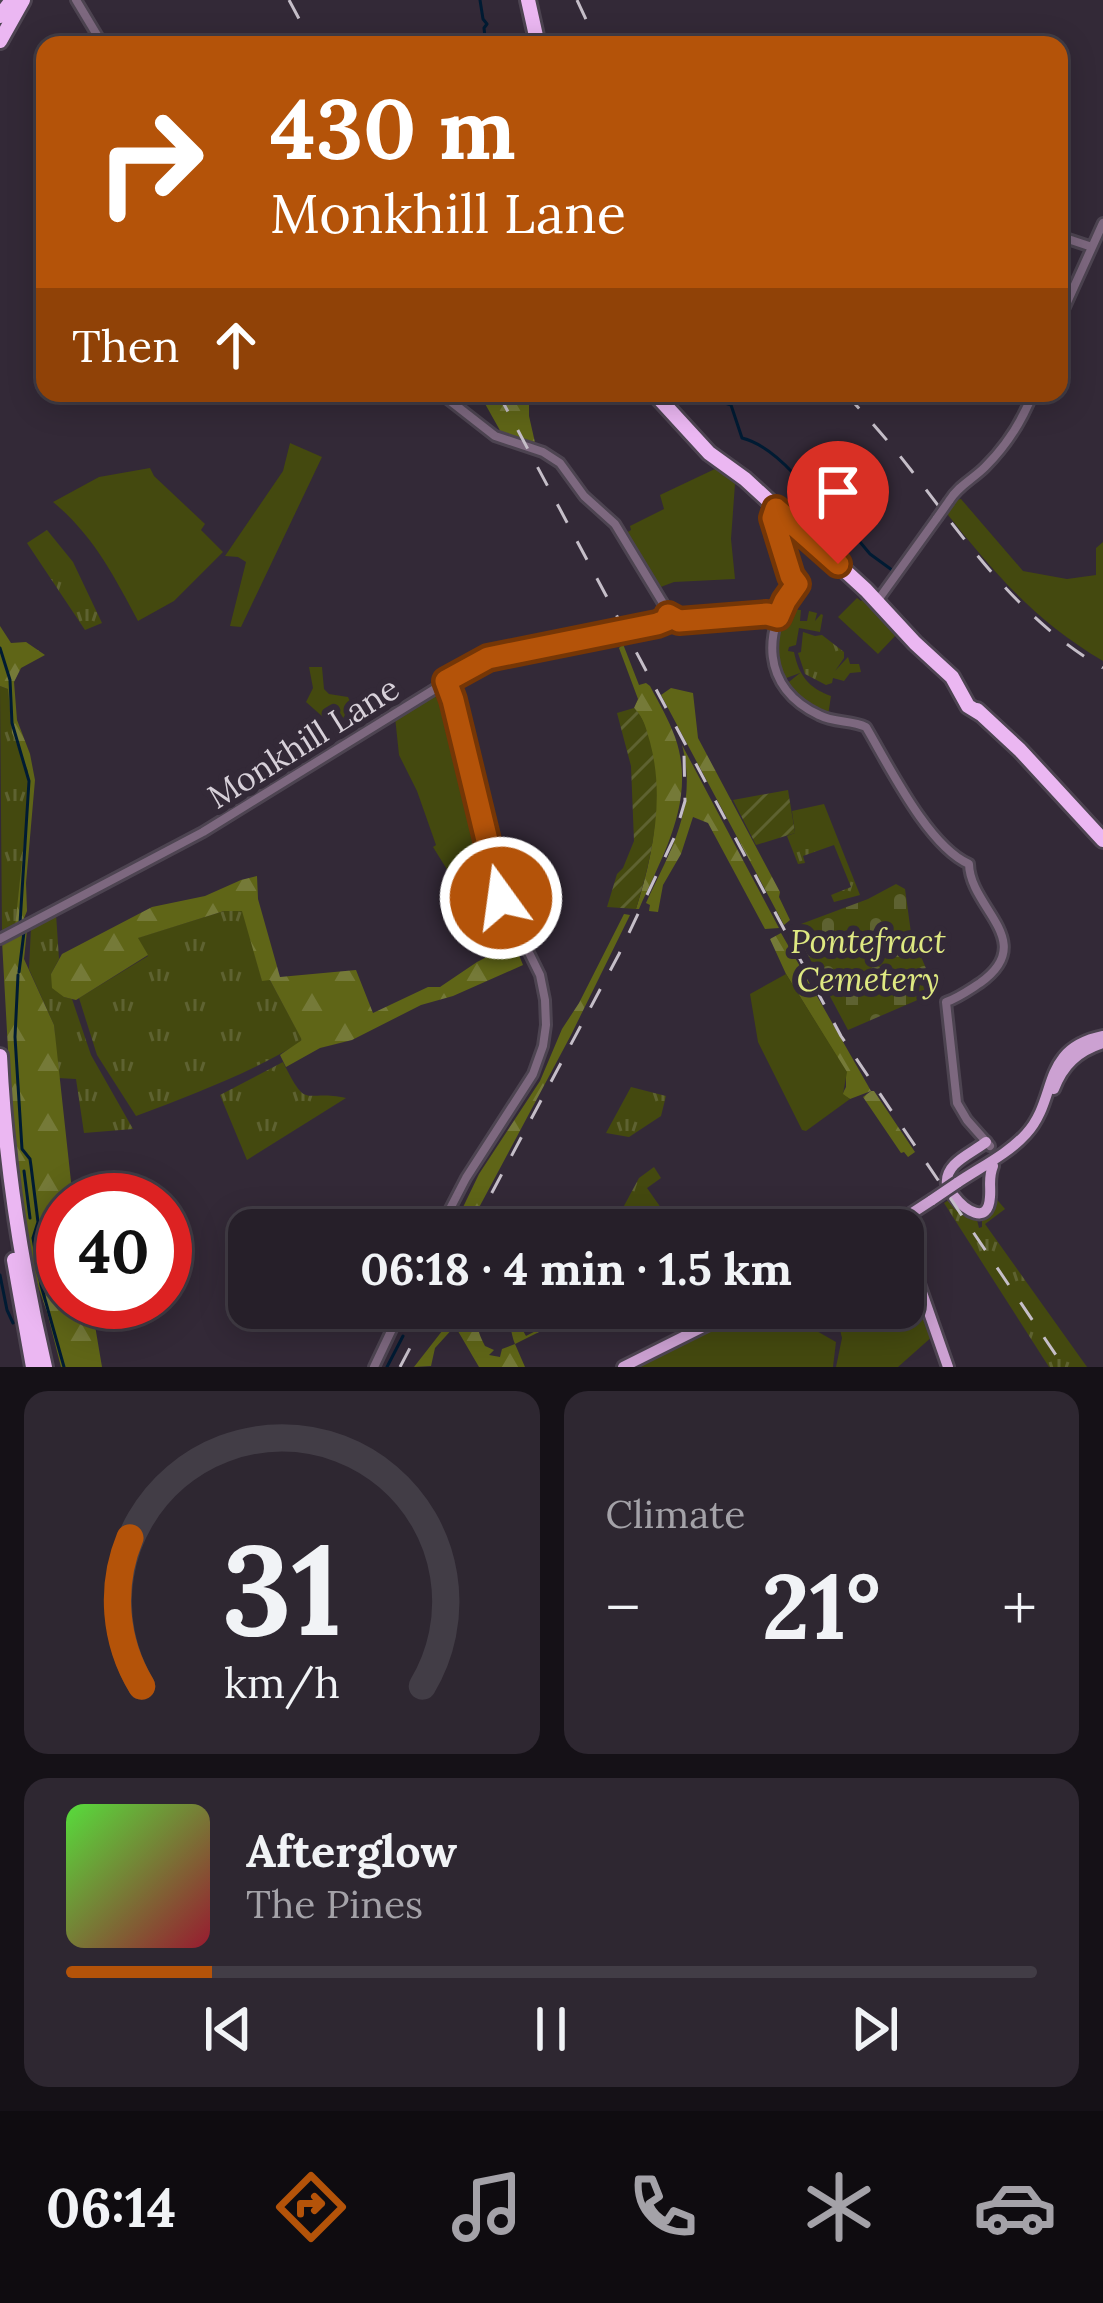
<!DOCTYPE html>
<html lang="en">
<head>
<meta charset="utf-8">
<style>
	body { margin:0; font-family:Lora,serif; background:#2e2731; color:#f1f3f6; height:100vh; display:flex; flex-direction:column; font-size:45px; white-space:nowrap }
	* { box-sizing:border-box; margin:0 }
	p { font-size:39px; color:#a4a2a8 }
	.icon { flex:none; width:66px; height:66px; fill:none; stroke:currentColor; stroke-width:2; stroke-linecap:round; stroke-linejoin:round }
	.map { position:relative; height:1367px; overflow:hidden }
	.details { display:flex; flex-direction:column; gap:24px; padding:24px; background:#151117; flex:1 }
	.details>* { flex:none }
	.top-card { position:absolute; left:36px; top:36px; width:1032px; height:366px; border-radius:24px; box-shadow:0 6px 30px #0003,0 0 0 3px #423d46; background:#b45309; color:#fff; overflow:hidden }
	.speed { position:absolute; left:36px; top:1173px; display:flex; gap:24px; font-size:60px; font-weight:700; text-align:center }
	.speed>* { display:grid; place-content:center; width:156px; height:156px; border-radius:50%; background:#261f29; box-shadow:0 6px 30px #0003,0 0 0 3px #423d46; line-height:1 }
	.speed .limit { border:18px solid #d22; background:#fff; color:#111 }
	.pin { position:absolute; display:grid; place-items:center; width:102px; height:102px; color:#fff; margin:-123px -51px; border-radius:50% 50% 50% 0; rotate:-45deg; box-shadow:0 0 12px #0007 }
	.pin .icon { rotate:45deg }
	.me { position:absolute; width:132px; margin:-66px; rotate:346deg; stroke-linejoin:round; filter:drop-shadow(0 0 9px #0008) }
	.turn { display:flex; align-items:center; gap:42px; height:252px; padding:0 36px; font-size:54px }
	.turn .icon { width:156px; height:156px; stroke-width:2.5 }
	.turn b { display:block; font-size:84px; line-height:102px }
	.then { display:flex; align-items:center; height:114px; padding:0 36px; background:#0003; gap:24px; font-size:45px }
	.big { font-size:90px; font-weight:700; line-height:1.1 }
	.details .card { flex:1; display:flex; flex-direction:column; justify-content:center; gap:18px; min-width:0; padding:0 42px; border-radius:24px; background:#2e2731 }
	.details .dial { align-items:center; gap:0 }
	.dial svg { height:312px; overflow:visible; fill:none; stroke:#423d46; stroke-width:7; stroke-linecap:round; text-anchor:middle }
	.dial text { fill:#f1f3f6; stroke:none }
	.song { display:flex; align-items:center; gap:36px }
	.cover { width:144px; height:144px; border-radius:18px; background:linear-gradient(135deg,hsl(110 70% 55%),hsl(350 70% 35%)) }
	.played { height:12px; border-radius:6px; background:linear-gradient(90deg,#b45309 15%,#423d46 15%) }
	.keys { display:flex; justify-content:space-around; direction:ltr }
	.heat { display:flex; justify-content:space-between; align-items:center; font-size:66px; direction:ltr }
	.details .tiles { flex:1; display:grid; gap:24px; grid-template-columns:1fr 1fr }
	.card:last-child { grid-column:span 2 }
	.trip { position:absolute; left:228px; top:1209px; width:696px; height:120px; border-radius:24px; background:#261f29; box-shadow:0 6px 30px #0003,0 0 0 3px #423d46; font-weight:700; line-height:120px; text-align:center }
	.menu { display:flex; height:192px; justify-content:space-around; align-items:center; background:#0f0c10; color:#a4a2a8 }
	.menu .icon { width:84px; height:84px }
	.menu .active { color:#b45309 }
	.menu b { font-size:54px; color:#f1f3f6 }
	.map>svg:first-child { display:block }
	.grass { fill:url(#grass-tufts) }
	.forest { fill:url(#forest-firs) }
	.cemetery { fill:url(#cemetery-stones) }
	.park { fill:#44490f }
	.garden { fill:url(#garden-furrows) }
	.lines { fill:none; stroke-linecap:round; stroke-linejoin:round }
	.stream { stroke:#001b33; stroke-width:3 }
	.minor-casing { stroke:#4d4451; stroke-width:14 }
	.major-casing { stroke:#4d4451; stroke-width:16 }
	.highway-casing { stroke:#4d4451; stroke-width:20 }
	.minor { stroke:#7d687f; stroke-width:8 }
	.major { stroke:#cca1d2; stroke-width:10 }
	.highway { stroke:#ebb7f2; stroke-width:14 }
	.rail { stroke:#c5bec8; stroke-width:3; stroke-dasharray:21 21; stroke-linecap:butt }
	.minor-bridge-casing { stroke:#4d4451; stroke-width:14; stroke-linecap:butt }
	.major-bridge-casing { stroke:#4d4451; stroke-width:16; stroke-linecap:butt }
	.minor-bridge { stroke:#7d687f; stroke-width:8 }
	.major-bridge { stroke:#cca1d2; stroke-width:10 }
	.route-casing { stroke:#753606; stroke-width:30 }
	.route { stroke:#b45309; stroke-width:21 }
	.labels { text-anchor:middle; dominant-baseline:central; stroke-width:12; stroke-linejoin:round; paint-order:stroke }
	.street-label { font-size:33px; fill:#d7d0d9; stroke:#332937 }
	.park-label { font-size:33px; font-style:italic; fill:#dee881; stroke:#332937 }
</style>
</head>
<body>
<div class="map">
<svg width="1103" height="1367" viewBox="0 0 1103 1367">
	<defs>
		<pattern id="grass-tufts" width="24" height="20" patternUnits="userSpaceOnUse" patternTransform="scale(3)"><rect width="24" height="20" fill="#44490f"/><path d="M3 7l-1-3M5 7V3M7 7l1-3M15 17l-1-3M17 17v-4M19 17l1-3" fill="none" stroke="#5e6231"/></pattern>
		<pattern id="forest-firs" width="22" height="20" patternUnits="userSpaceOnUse" patternTransform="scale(3)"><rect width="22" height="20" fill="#5f6517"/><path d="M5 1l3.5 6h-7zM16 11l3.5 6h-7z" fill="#757a38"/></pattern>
		<pattern id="cemetery-stones" width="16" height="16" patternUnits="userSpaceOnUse" patternTransform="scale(3)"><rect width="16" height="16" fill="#44490f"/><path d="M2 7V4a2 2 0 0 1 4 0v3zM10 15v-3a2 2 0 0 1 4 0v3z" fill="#5e6231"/></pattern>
		<pattern id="garden-furrows" width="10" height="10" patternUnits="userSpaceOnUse" patternTransform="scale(3)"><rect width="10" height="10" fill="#44490f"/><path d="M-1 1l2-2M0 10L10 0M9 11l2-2" fill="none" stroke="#5e6231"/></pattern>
	</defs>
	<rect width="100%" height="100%" fill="#332937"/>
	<path class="grass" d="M47 530 73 562 102 623 85 630 27 543Z
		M803 632 815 636 822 635 844 652V658L835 671 848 657 850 664H859L861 672 850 673 844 681 833 678 832 683 826 685 805 674 798 653 801 652Z
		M0 686 8 689 12 733 28 770 27 814 16 924 15 927 2 932Z
		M824 804 860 895 834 902 831 895 851 887 834 845 803 856 805 863 798 864 787 836 795 833 792 811Z
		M224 911H243L262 980H270L303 1041C250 1073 194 1094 136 1116L97 1055 79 998 148 956 137 938Z
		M56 914 59 959 51 974 64 997 72 999 91 1055 133 1129 84 1133 76 1079 58 1078 54 1025 29 969 31 928Z
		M283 1062C308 1112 302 1089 346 1098L247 1160 220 1095Z
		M631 1087 666 1096 661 1116 629 1137 606 1133Z
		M654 1167 661 1178 647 1188 666 1215 662 1230H634L619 1222 618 1217 639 1178Z
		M993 1195 1005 1209 985 1224 1087 1367H1049L944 1203 953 1197 963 1214 976 1216 979 1228 982 1227V1214Z"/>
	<path class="forest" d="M479 393H529V416L536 447 502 434Z
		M0 626 11 643 26 642 45 655 21 668 14 682 17 720 30 754 35 780 26 883 27 911 22 923 15 927 27 814 28 771 12 733 8 689 0 686Z
		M623 644 639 685 646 683 650 686C659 703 669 720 675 737 697 799 663 854 639 909H636C653 856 662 807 650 751 647 735 646 721 634 708L638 699 619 648Z
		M671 688 693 693 698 738 780 892 779 897 790 920 784 925 661 695Z
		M682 745 779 928 765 929 708 823 693 817 681 854 663 885 658 912 649 911 650 905 646 903C671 849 698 807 682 745Z
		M257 876 258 899 280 977 356 970 373 1013 428 987H440L477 962 508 946 519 955 523 965 453 996 421 1005 352 1040 320 1048 286 1067 280 1055 302 1040 270 980 262 981 242 911H224L138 938 148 955 76 1000 64 997 52 988 51 974 62 954 152 907 205 896 241 880Z
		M624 914 630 915 571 1035 467 1230H452L479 1174 540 1081 562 1029 579 1003Z
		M27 930 24 959 54 1025 73 1200H63V1302H91L102 1367H61L47 1312 32 1269 22 1208 13 1140 2 941Z
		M781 933 871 1091H874L915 1152 908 1157 904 1152 901 1153 863 1097 871 1091 850 1099 842 1095 846 1087V1072L786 974 770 939Z
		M460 1308H481C474 1322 478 1332 485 1346L494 1350 489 1355 500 1357 502 1349 515 1344C510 1332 511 1319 505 1308H510L526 1336 567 1315 563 1308H567L571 1316 515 1344 525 1367H479L455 1326 435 1348 431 1366 414 1367Z"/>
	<path class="cemetery" d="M896 884 905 889 911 933 936 992 848 1030 793 927 868 899Z"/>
	<path class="park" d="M290 443 322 457 241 627 230 626 246 562 238 557 225 556 283 471Z
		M150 468 154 476 205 524 201 530 223 552 174 601 138 621C114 576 93 535 53 502L99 477Z
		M717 468 728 470 735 484 731 539 735 579 674 582 658 588 624 534 631 530 630 526 664 509 660 495Z
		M961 499 1023 571 1067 579 1096 575V548L1103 542V661C1033 619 995 574 944 510L953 500Z
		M866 596 891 622 897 634 878 654 838 617 857 598 861 601Z
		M786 609 801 610 800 621H807L809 611 817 613 815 621 821 614 823 615 820 632 799 628 796 645 789 647 788 651 794 652C799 676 809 688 831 696L828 716 803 703 785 685 800 673 781 680C772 656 776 632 786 609Z
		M309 667H322L324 689 329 694 348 697 363 731 347 739 344 730 326 716 323 717 306 702 313 688Z
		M441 689 447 690 491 878 456 884 433 847 436 845 417 791 399 755 395 717Z
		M786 974 847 1072 843 1094 850 1099 806 1131 802 1130 758 1042 750 994Z
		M903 1246 934 1335 898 1367H836L842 1338 839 1326C820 1330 806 1322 794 1308H903Z
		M751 1308H788L808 1326 836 1342 833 1367H631Z"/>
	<path class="garden" d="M634 708C644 718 646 728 650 742 665 798 653 854 636 909L607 907 617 874 623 868 634 841 631 766 617 713Z
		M788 790 795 833 756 845 733 800Z"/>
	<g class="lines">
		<path class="stream" d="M480 0 483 19 487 24 484 28 485 37 493 45
			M695 393 731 405 742 438C762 443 779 458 793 473
			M715 399 730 393
			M860 542 870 554 892 570
			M0 648 10 680 12 723 29 781 20 923
			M19 972 24 932
			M18 975 15 1037 22 1149 30 1159 31 1166 38 1222 33 1238 35 1250 41 1285 64 1367
			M24 1171 30 1218
			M0 1275 7 1310 13 1323
			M387 1367 403 1336"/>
		<g class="minor-casing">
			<path id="minor" d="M76 0 103 45
				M1059 236 1092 247
				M1059 320 1103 223
				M440 393 495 436 543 452 560 463 584 496 615 524 672 618
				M949 501C958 486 973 479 985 467 1006 446 1023 419 1033 393
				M767 503 791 576 797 584C761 630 761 688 819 715 834 723 851 720 866 727 889 766 928 846 969 864 970 909 1039 941 980 983 969 990 958 998 946 1002L957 1103 967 1120 990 1146
				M878 600 937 518
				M669 621 672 618C700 627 737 617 767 614L778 617
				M0 939 203 832 477 663 657 624 667 619
				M439 1230 466 1178 533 1074 543 1046 546 1025 545 1000 540 975 498 890 450 690 446 681
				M374 1367 402 1308"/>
		</g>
		<g class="major-casing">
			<path id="major" d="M1054 1089C1063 1065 1078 1051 1103 1043
				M957 1183C979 1168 1008 1154 1026 1134 1059 1098 1039 1049 1103 1036
				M947 1185C944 1163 971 1154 986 1142
				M954 1196C964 1209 988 1227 990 1197 991 1185 988 1178 993 1166
				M886 1230 932 1200
				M903 1238 948 1367
				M623 1367 741 1308"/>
		</g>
		<g class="highway-casing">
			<path id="highway" d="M528 0 538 45
				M0 16 12 0
				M0 41 23 0
				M654 393 709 453 745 479 866 590 915 643 952 677 968 706 981 714
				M977 710 1020 750 1103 840
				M0 1056C5 1161 21 1265 45 1367
				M14 1260 33 1367"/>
		</g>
		<use href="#minor" class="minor"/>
		<use href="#major" class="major"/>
		<use href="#highway" class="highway"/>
		<path class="rail" d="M289 0 313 45
			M577 0 598 45
			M498 393 841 1036 1064 1367
			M845 393C868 418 891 444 911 470 969 545 1020 620 1103 668
			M472 1230 619 954 674 838 685 801 684 754
			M400 1367 431 1308"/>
		<g class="minor-bridge-casing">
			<path id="minor-bridge" d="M937 518 949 501"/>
		</g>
		<g class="major-bridge-casing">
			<path id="major-bridge" d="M932 1200 957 1183"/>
		</g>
		<use href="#minor-bridge" class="minor-bridge"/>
		<use href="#major-bridge" class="major-bridge"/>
	</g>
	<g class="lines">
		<g class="route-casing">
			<path id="route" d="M501 898 453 700 446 681 488 658 657 624 667 620 668 615 679 621 767 614 778 617 785 601 797 584 791 576 773 518 776 509 838 564"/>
		</g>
		<use href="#route" class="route"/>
	</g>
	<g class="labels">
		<g class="street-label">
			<text transform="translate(303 742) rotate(-32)">Monkhill Lane</text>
		</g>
		<g class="park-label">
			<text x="868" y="941">Pontefract<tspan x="868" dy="38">Cemetery</tspan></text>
		</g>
	</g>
</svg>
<div class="speed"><div class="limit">40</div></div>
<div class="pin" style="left:838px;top:564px;background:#d93025"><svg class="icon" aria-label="arrive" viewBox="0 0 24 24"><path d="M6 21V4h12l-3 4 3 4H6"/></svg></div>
<svg class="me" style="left:501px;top:898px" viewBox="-20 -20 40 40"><circle r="17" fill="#b45309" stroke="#fff" stroke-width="3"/><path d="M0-11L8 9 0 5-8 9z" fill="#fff"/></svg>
<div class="trip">06:18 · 4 min · 1.5 km</div>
<div class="top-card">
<div class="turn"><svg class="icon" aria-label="right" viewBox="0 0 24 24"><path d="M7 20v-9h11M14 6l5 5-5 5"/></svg><div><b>430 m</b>Monkhill Lane</div></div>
<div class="then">Then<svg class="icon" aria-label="ahead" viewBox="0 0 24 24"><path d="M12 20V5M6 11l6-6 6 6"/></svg></div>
</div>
</div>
<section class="details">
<div class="tiles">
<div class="card dial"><svg viewBox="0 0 100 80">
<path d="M14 69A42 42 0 1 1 86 69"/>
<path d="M14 69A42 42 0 0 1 11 31" stroke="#b45309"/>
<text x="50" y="56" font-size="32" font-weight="700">31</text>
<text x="50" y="72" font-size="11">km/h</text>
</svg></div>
<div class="card"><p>Climate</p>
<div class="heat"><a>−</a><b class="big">21°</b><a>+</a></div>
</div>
<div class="card">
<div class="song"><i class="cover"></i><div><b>Afterglow</b><p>The Pines</p></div></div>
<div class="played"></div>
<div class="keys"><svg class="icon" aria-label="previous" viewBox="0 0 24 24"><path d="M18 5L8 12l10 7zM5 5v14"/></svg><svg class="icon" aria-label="pause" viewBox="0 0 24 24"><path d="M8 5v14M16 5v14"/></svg><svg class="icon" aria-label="next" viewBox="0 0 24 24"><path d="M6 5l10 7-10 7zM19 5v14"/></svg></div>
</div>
</div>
</section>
<nav class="menu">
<b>06:14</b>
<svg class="icon active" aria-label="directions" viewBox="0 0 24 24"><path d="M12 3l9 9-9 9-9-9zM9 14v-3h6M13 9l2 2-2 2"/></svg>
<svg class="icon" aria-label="music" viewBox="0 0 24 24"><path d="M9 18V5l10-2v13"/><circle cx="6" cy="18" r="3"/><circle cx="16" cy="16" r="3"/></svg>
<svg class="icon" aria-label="phone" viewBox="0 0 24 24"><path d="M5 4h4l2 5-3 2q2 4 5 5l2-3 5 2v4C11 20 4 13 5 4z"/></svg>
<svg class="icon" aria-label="climate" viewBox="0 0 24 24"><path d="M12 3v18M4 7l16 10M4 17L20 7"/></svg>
<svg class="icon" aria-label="car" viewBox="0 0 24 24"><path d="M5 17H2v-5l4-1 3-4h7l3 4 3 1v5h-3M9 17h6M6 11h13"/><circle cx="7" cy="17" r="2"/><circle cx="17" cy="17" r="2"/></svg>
</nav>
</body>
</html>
